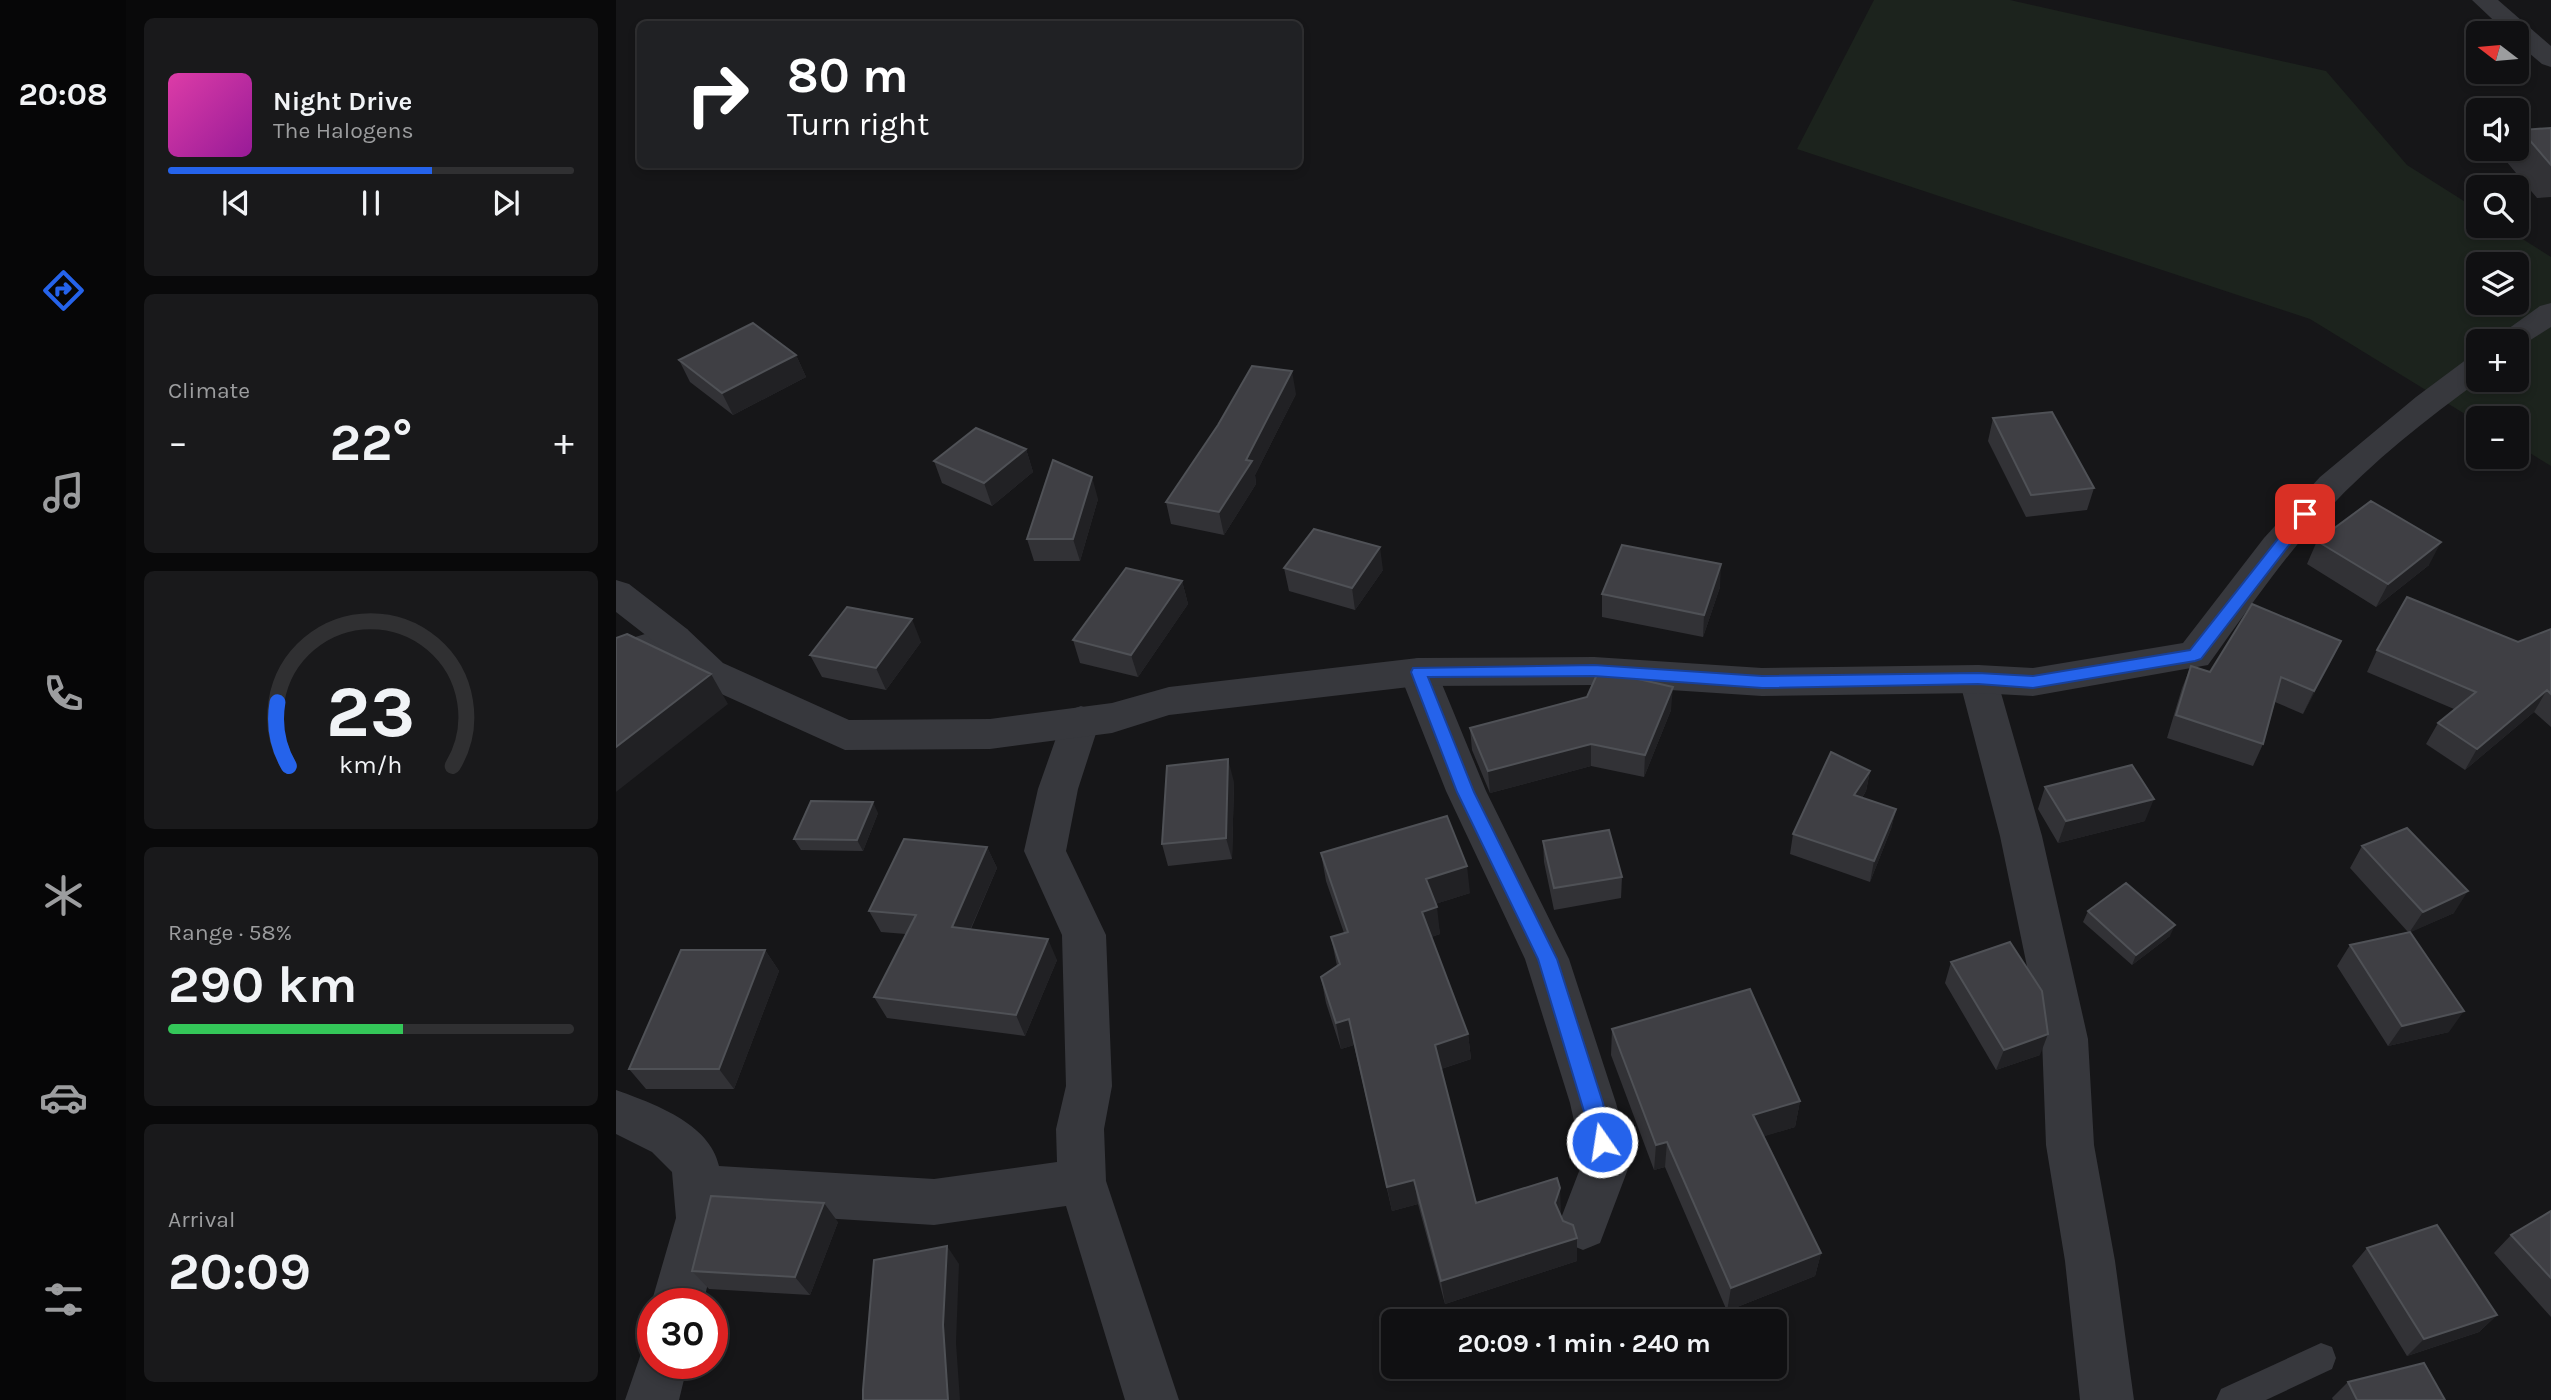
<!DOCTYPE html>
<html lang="en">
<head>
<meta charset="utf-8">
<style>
	body { margin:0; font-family:Karla,sans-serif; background:#19191b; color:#f1f3f6; height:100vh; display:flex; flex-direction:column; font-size:26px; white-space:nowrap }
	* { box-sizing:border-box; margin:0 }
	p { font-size:23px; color:#9c9d9f }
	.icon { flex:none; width:38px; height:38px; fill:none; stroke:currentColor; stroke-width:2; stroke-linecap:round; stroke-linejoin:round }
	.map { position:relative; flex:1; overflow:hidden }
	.details { display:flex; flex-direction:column; gap:18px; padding:18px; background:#09090a; width:490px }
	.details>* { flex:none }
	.banner { position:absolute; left:21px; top:21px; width:665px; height:147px; border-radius:10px; box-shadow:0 4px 10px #0003,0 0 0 2px #303032; background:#202124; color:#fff; overflow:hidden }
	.needle { width:46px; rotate:286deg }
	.controls { position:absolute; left:1850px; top:21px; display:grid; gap:14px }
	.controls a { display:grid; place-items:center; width:63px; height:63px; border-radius:10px; background:#101012; box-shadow:0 4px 10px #0003,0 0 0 2px #303032; font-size:35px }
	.speed { position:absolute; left:21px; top:1288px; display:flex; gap:14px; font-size:35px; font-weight:700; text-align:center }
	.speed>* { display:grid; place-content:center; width:91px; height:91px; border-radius:50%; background:#101012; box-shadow:0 4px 10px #0003,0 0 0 2px #303032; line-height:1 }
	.speed .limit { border:10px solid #d22; background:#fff; color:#111 }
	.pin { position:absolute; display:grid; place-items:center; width:60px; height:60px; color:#fff; margin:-30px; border-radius:14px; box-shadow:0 4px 10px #0006 }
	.me { position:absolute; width:77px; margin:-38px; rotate:347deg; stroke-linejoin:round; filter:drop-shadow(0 0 5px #0008) }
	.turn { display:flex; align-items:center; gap:24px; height:147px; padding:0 35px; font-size:32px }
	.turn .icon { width:91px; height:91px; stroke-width:2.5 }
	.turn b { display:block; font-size:49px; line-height:60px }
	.big { font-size:52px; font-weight:700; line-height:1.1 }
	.details .tile { flex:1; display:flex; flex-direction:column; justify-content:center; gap:10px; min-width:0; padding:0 24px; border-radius:10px; background:#19191b }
	.details .dial { align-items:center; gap:0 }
	.dial svg { height:182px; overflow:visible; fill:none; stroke:#303032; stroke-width:7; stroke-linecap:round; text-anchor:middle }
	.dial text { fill:#f1f3f6; stroke:none }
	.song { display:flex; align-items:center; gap:21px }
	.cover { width:84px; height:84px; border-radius:10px; background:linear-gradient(135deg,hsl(320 70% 55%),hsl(300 70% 35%)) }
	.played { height:7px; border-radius:4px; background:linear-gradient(90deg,#2563eb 65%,#303032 65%) }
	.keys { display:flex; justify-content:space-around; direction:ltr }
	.heat { display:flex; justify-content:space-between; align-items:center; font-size:38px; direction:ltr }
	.charge { height:10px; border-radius:5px; background:linear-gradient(90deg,#34c759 58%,#303032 0) }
	.trip { position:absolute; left:765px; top:1309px; width:406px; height:70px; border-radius:10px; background:#101012; box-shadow:0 4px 10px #0003,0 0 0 2px #303032; font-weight:700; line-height:70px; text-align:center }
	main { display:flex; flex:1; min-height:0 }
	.tabs { display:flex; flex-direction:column; width:126px; justify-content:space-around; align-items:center; background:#060607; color:#9c9d9f }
	.tabs .icon { width:49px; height:49px }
	.tabs .current { color:#2563eb }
	.tabs b { font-size:32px; color:#f1f3f6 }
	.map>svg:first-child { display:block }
	.green { fill:#1c231d; fill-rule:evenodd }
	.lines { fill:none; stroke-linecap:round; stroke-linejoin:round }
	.service { fill:#37383d; fill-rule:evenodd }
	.minor { fill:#37383d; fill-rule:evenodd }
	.tertiary { fill:#37383d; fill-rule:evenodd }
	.wall { fill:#323236 }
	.shaded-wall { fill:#212124 }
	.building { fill:#3f3f44; stroke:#4f5156; stroke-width:2 }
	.route { fill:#2563eb; stroke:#184099; stroke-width:2 }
</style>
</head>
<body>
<main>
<nav class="tabs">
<b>20:08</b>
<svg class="icon current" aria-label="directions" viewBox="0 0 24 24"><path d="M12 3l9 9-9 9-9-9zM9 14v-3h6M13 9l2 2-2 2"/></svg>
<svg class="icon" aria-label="music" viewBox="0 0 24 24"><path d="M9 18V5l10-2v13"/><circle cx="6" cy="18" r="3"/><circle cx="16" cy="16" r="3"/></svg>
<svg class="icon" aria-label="phone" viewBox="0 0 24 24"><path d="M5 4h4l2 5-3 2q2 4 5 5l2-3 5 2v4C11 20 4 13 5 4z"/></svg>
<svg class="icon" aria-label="climate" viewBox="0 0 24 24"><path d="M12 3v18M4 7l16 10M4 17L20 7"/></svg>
<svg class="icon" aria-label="car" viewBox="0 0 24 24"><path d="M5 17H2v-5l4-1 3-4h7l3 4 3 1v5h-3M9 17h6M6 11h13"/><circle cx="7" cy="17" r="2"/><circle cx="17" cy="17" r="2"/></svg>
<svg class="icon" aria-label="filters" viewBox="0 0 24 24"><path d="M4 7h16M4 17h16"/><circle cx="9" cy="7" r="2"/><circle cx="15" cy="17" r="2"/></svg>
</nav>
<section class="details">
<div class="tile">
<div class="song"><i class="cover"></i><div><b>Night Drive</b><p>The Halogens</p></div></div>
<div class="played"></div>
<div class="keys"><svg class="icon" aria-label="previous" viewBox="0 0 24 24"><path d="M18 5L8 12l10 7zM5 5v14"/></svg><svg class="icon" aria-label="pause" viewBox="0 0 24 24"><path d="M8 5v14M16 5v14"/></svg><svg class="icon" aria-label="next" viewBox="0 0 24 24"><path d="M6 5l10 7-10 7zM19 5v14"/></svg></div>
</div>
<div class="tile"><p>Climate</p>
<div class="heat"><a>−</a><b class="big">22°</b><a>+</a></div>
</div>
<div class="tile dial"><svg viewBox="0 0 100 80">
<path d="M14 69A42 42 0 1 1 86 69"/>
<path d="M14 69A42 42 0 0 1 9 41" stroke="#2563eb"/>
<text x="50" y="56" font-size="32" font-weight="700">23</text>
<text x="50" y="72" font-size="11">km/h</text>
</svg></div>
<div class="tile"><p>Range · 58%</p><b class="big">290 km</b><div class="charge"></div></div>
<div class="tile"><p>Arrival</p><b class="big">20:09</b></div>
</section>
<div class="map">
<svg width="1935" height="1400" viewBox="0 0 1935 1400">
	<rect width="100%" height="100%" fill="#161618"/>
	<path class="green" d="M1258 0H1394L1710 71 1791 165 1862 210V226H1886L1935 257V466L1901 445 1900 418H1862V422L1694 319 1181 149ZM1862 264H1900V303H1862ZM1862 341H1900V380H1862Z"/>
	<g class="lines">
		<path class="service" d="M1705 1343 1716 1347 1720 1358 1716 1369 1650 1400H1600L1605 1389Z"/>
		<path class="minor" d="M1856 0H1882L1935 46V67L1926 64 1900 42V33H1891Z
			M58 625 71 629 77 638 71 647 0 671V643Z
			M802 658 815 662 821 672 870 791 953 959 1000 1103 1015 1161 984 1243 967 1250 950 1243 942 1226 967 1161 954 1103 909 959 830 791 783 672 789 662Z
			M1362 665 1375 669 1381 679 1426 836 1472 1039 1478 1145 1499 1261 1518 1400H1464L1449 1261 1430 1145 1426 1039 1384 836 1343 679 1349 669Z
			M465 706 479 711 484 721 462 789 450 851 490 935 496 1086 488 1129 490 1181 563 1400H509L450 1206 318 1225 109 1212 87 1304H37V1307L35 1304 60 1218 56 1172 36 1152 0 1134V1090C36 1103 94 1123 103 1166L318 1179 441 1162 440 1129 450 1086 446 935 408 851 422 789 446 721 451 711Z
			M37 1341V1363H72L63 1400H9L28 1345Z"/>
		<path class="tertiary" d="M1935 303V327L1900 349V341H1881L1885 334 1924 306Z
			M1862 356 1864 380C1808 421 1753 464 1706 516 1664 562 1629 614 1592 665L1417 696 1362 693 1146 696 978 685 802 686 553 715 496 733 374 749 229 750 81 683 45 647 0 612V580L13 584 71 629 107 663 233 720 374 719 496 703 553 687 802 658 978 657 1146 668 1362 665 1417 668 1567 643 1648 538 1704 477 1800 397 1851 359Z"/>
	</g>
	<path class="wall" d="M1935 128V197L1921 198 1890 161 1896 149H1900V139L1905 130Z
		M180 355 190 377 117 415 74 382 63 360Z
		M680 394 639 475 640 484 608 535 555 524 550 502Z
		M1377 418 1478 488 1471 510 1410 517 1372 441Z
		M410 449 417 472 376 506 326 483 318 461Z
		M482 499 464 561H418L411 539Z
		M1701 541 1813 565 1760 607 1691 564Z
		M668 568 767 570 739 610 673 591Z
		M566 581 572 604 522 677 464 663 457 640Z
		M1104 587 1087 637 986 617V594Z
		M1935 629V727L1918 712 1849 770 1810 744 1822 723 1838 709 1751 672 1761 650 1902 642Z
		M1725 641 1687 714 1659 702 1647 744 1637 766 1551 738 1566 688 1575 666 1594 672Z
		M305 642 270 690 206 677 194 655Z
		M1055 710 1028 777 975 766 874 793 856 750 854 728Z
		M1254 771 1250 791 1246 798 1280 809 1275 829 1254 882 1174 854 1177 834Z
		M618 782 616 859 552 866 546 844Z
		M1429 787 1529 821 1442 843 1422 809Z
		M262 813 247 851 185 850 178 839Z
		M927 841 1006 877 1005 898 938 910 928 862Z
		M1746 846 1838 913 1794 932 1833 1032 1772 1046 1721 966 1734 945 1792 932 1734 868Z
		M371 847 381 868 355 929 441 960 409 1036 271 1018 258 997 290 934 265 932 253 911Z
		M705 853 854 893 819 904 824 934 815 937 852 1034 855 1059 825 1069 860 1203 944 1188V1214L947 1221 961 1238V1261L829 1304 802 1204 776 1211 738 1045 725 1049 710 1003 705 977 721 966 715 937 728 933 710 881Z
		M1472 911 1554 936 1516 965 1467 922Z
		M149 950 163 971 118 1089H30L13 1069Z
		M1335 962 1424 1055 1380 1070 1329 983Z
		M996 1029 1184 1101 1179 1127 1148 1136 1205 1253 1199 1276 1111 1311 1049 1167 1038 1170 995 1055Z
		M1935 1211V1317L1878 1253 1895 1235Z
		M222 1222 194 1295 93 1289 76 1271Z
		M1751 1248 1881 1315 1863 1332 1791 1356 1736 1266Z
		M1732 1382 1829 1400H1717L1716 1398Z"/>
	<path class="shaded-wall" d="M180 355 190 377 117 415 106 393Z
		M676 371 680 394 639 475 640 484 608 535 603 512Z
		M410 449 417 472 376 506 368 483Z
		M476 477 482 499 464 561 457 539Z
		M1825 542 1813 565 1760 607 1772 584Z
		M764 547 767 570 739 610 736 588Z
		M1105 564 1104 587 1087 637 1088 615Z
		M566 581 572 604 522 677 515 655Z
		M296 619 305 642 270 690 260 668Z
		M1725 641 1714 664 1687 714 1698 691Z
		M95 674 112 704 0 792V747Z
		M1057 687 1055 710 1028 777 1029 755Z
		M1931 690 1918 712 1849 770 1861 749Z
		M975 744V766L874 793 872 771Z
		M612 759 618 782 616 859 610 838Z
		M1254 771 1250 791 1234 816 1238 795Z
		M1538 799 1529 821 1442 843 1450 821Z
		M257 802 262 813 247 851 241 840Z
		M1280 809 1275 829 1254 882 1258 861Z
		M371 847 381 868 346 948 336 927Z
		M851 866 854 893 813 906 810 879Z
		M1852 891 1838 913 1793 933 1807 912Z
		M821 907 824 934 809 939 806 912Z
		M1559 925 1554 936 1516 965 1520 955Z
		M432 939 441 960 409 1036 400 1015Z
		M149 950 163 971 118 1089 103 1069Z
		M1848 1011 1833 1032 1772 1046 1786 1026Z
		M733 1019 738 1045 725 1049 720 1023Z
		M852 1034 855 1059 822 1070 819 1045Z
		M1432 1034 1424 1055 1380 1070 1388 1050Z
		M1184 1101 1179 1127 1133 1141 1137 1115Z
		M1051 1142 1049 1167 1038 1170 1040 1145Z
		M798 1180 802 1204 776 1211 771 1187Z
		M944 1188 945 1212 940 1227 939 1203Z
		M208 1203 222 1222 194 1295 179 1277Z
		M961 1238V1261L829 1304 825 1281Z
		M331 1246 343 1264 340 1343 344 1400H332L327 1325Z
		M1205 1253 1199 1276 1111 1311 1115 1288Z
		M1881 1315 1863 1332 1791 1356 1808 1339Z"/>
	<path class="building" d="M1935 128V165L1905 130Z
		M137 323 180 355 106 393 63 360Z
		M636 366 676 371 630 460 636 461 603 512 550 502 602 425Z
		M1436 412 1478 488 1415 495 1377 418Z
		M360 428 410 449 368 483 318 461Z
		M437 460 476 477 457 539H411Z
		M1755 501 1825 542 1772 584 1701 541Z
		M698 529 764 547 736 588 668 568Z
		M1006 545 1105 564 1088 615 986 594Z
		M510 568 566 581 515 655 457 640Z
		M1791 597 1902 642 1935 629V694L1931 690 1861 749 1822 723 1860 692 1761 650Z
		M1636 604 1725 641 1698 691 1665 677 1647 744 1560 715 1575 666 1594 672Z
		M231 607 296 619 260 668 194 655Z
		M11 634 95 674 0 747V638Z
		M983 670 1057 687 1029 755 975 744 872 771 854 728 971 697Z
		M1215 752 1254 771 1238 795 1280 809 1258 861 1177 834Z
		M612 759 610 838 546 844 551 766Z
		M1516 765 1538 799 1450 821 1429 787Z
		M195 801 257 802 241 840 178 839Z
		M831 816 851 866 810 879 821 907 806 912 852 1034 819 1045 860 1203 941 1178 944 1188 939 1203 947 1221 957 1225 961 1238 825 1281 798 1180 771 1187 733 1019 720 1023 705 977 724 964 715 937 732 932 705 853Z
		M1791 828 1852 891 1807 912 1746 846Z
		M993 830 1006 877 938 888 927 841Z
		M288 839 371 847 336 927 432 939 400 1015 258 997 300 915 253 911Z
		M1510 883 1559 925 1520 955 1472 911Z
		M1794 932 1848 1011 1786 1026 1734 945Z
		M1394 942 1426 991 1432 1034 1388 1050 1335 962Z
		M65 950H149L103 1069H13Z
		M1134 989 1184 1101 1137 1115 1205 1253 1115 1288 1051 1142 1040 1145 996 1029Z
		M95 1196 208 1203 179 1277 76 1271Z
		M1935 1211V1278L1895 1235Z
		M1821 1225 1881 1315 1808 1339 1751 1248Z
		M331 1246 327 1325 332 1400H247V1390L258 1260Z
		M1808 1363 1829 1400H1741L1732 1382Z"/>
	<path class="route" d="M1689 510 1694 511V518L1585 659 1579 661 1417 688 1362 684 1146 688 978 676 812 677 858 792 941 959 987 1103 996 1142 993 1148 986 1151 979 1148 922 959 841 792 795 672 797 668 978 665 1146 676 1362 673 1417 676 1574 650 1684 511Z"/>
</svg>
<div class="controls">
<a><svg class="needle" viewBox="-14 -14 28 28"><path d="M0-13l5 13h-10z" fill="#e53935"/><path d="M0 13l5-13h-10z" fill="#9c9d9f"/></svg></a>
<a><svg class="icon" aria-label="sound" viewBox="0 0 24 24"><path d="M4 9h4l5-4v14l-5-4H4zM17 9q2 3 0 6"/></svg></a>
<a><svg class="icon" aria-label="search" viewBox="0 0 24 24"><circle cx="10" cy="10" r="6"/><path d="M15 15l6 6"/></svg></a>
<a><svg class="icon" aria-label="layers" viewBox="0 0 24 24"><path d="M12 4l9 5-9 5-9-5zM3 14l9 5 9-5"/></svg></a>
<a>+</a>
<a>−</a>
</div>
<div class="speed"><div class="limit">30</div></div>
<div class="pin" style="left:1689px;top:514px;background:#d93025"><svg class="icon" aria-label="arrive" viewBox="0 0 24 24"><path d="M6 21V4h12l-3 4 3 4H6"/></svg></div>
<svg class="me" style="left:986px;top:1142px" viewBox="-20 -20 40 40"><circle r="17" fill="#2563eb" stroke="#fff" stroke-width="3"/><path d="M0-11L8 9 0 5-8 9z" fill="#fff"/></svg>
<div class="trip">20:09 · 1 min · 240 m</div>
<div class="banner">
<div class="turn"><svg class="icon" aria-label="right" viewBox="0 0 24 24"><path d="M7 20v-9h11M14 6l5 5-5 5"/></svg><div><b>80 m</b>Turn right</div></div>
</div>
</div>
</main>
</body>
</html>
